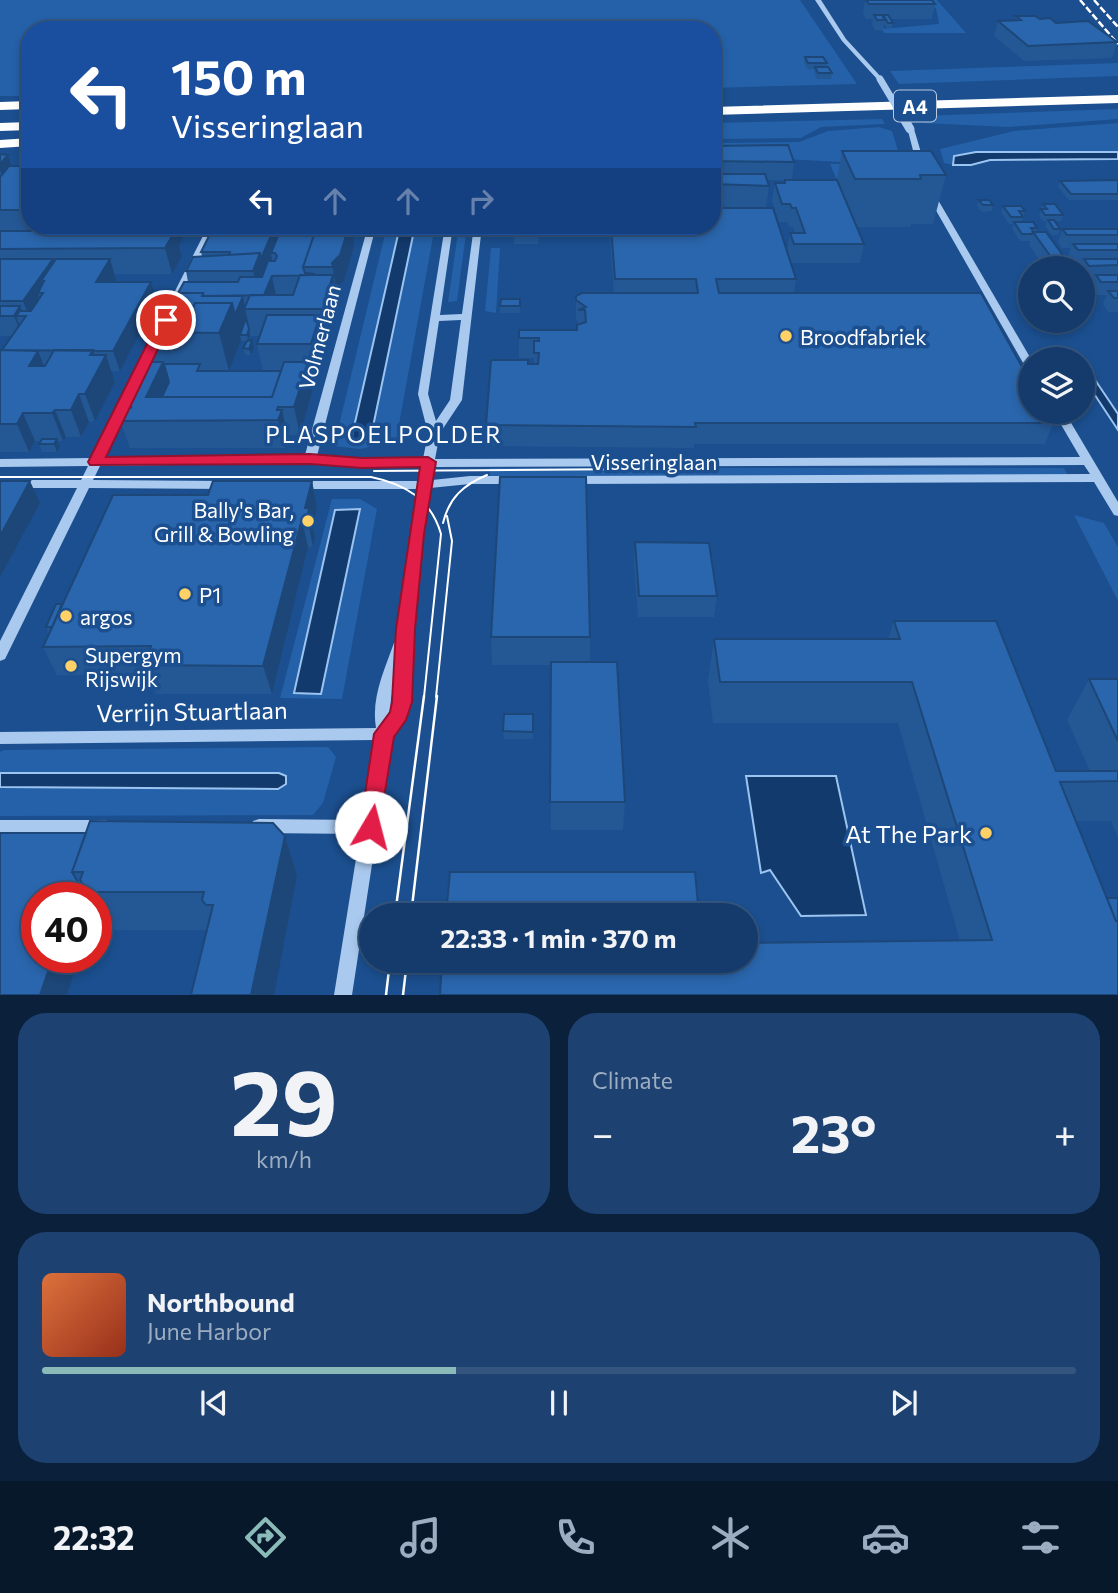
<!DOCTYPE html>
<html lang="en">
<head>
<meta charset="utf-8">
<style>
	body { margin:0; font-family:Commissioner,sans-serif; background:#1d4271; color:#f1f3f6; height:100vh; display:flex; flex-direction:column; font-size:26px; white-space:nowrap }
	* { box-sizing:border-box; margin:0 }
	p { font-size:23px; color:#9dadc1 }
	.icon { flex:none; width:38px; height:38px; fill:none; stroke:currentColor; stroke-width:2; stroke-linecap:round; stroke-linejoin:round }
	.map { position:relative; height:995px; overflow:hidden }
	.sheet { display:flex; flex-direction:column; gap:18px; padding:18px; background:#0b203b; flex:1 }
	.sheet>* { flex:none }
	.top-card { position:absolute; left:21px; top:21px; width:700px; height:214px; border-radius:28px; box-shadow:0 4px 10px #0003,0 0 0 2px #33557e; background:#1a4fa0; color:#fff; overflow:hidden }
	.buttons { position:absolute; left:1018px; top:256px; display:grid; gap:14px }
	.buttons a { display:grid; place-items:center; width:77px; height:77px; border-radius:50%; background:#143b6b; box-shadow:0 4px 10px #0003,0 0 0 2px #33557e; font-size:35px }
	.speed { position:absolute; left:21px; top:882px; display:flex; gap:14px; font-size:35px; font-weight:700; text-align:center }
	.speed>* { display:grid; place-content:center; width:91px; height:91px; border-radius:50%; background:#143b6b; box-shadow:0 4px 10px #0003,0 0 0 2px #33557e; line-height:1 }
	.speed .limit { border:10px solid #d22; background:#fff; color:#111 }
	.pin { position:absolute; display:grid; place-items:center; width:60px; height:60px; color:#fff; margin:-30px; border:4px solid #fff; border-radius:50%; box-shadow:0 2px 7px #0007 }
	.me { position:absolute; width:77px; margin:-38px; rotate:8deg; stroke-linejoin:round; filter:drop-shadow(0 0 5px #0008) }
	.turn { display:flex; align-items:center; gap:24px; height:147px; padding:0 35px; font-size:32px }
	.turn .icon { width:91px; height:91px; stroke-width:2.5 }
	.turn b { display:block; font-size:49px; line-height:60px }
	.lanes { display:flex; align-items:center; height:66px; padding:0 35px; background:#0003; justify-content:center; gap:35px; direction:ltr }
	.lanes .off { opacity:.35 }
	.big { font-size:52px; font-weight:700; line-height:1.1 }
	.sheet .card { flex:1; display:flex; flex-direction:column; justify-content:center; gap:10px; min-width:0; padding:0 24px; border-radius:28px; background:#1d4271 }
	.sheet .dial { align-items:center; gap:0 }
	.dial b { font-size:91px; line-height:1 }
	.song { display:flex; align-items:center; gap:21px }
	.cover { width:84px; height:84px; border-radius:10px; background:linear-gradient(135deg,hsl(20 70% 55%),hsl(10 70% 35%)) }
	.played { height:7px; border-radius:4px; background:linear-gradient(90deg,#8bbbb9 40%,#33557e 40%) }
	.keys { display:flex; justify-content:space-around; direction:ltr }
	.heat { display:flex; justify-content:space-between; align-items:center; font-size:38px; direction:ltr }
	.sheet .tiles { flex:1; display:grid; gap:18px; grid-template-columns:1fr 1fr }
	.card:last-child { grid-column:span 2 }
	.trip { position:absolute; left:359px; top:903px; width:399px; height:70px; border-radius:35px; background:#143b6b; box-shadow:0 4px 10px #0003,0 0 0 2px #33557e; font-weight:700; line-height:70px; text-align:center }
	.dock { display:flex; height:112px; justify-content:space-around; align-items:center; background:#08182b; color:#9dadc1 }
	.dock .icon { width:49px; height:49px }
	.dock .on { color:#8bbbb9 }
	.dock b { font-size:32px; color:#f1f3f6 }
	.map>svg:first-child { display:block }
	.green { fill:#2461a8 }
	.water { fill:#123a6d; stroke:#9cc4f0; stroke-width:2 }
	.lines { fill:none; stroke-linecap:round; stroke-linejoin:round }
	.minor { fill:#a9c9ee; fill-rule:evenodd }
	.highway { fill:#fff; fill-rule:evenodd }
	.tram-far1 { stroke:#fff; stroke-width:2 }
	.tram { stroke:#fff; stroke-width:2.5 }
	.rail { stroke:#fff; stroke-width:2.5; stroke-dasharray:7 2.5; stroke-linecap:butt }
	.minor-bridge-far1 { stroke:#a9c9ee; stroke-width:7 }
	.minor-bridge { stroke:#a9c9ee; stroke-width:9 }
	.wall { fill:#245895; fill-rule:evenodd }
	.shaded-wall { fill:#1d4779 }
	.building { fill:#2a66ad; stroke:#1d4779; stroke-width:2 }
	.route { fill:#e11d48; stroke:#92132f; stroke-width:2 }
	.poi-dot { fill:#ffd166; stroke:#1b4f8f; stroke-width:2.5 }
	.labels { text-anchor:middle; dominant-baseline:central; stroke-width:7; stroke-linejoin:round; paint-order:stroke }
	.shield { fill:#1b4f8f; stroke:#bbcadd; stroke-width:2 }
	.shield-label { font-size:19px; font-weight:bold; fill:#fff }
	.poi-label { font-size:21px; fill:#fff; stroke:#1b4f8f; text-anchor:start }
	.street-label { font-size:21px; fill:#fff; stroke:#1b4f8f }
	.neighbourhood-label { font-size:23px; letter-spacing:2px; fill:#fff; stroke:#1b4f8f }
	.near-street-label { font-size:24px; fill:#fff; stroke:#1b4f8f }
	.near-poi-label { font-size:24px; fill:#fff; stroke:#1b4f8f; text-anchor:end }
</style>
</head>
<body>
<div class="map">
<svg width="1118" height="995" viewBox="0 0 1118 995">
	<rect width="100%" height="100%" fill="#1b4f8f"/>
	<path class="green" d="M0 0H800L857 84 712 88V30H30V96H0Z
		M914 0H937L966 33H885L881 29 939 24 936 8Z
		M1118 63V76L899 84 890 71Z
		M1118 109V119L1008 127 922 123 919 116Z
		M882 119 885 124 821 127 801 138 712 139V123Z
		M1118 123V152H976L952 159 953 165 944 163 940 149 1014 131Z
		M879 127 892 131 900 157 898 180 836 178 830 164H879L712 155V143L799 142 828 131Z
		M387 226H400L351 440 370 441 415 226H435L396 441 360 449 334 446Z
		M459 226H467L457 301 448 302Z
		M491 248H500L496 313 485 311Z
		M490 468H1064L1070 479 490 478Z
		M332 499H360L377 509 342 699 280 698Z
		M1074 515 1104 523 1118 547V601Z
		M328 747 336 757 323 803 313 815 0 816V787L278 789 286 784V777L278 773H0V752L4 750Z"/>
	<path class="water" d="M976 152H1118V159L990 160 971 165H953L954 156Z
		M400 226H415L370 441 351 440Z
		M1083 362 1118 414V430L1083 377Z
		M360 509 321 694 294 693 335 510Z
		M0 773H279L286 776V784L278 789 0 787Z
		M746 776H836L866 915 801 916 770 870 761 873Z"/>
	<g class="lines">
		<path class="minor" d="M815 0H821L846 39 882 78V80H878L842 41Z
			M907 127 914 129 925 166 924 168 917 166Z
			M930 190 934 193 1031 359V371L1026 368 926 193Z
			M208 226H216L182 297 180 299H174L172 297Z
			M368 226H376L317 456 362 459H423L428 433 418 394 445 226H453L440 315 462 314 474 226H482L462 400 440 433 435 459 1080 457 1053 411H1064L1118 502V516L1114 515 1094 482 570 484 564 480 570 476 1090 474 1084 465 434 467 432 480 470 476H517L523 480 517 484H470L430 488 422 534 412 630 409 702 404 718 391 736 378 824 379 827 377 832 352 995H334L360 834 259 833 253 831 251 826 253 821 259 819 362 820 375 740 0 744V732L376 728C371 698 384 671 394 643L398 639 410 534 418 489H297L291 485 297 481H419L422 467H362L310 463 100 466 93 480 227 481 233 485 227 489 89 488 7 655 5 659 0 661V641L77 488H0V480H81L88 466 0 467V459L92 458 120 401 126 398 132 401 104 458 305 455ZM461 320 450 400 436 421 428 394 439 321ZM396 677 395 702 390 715 391 699Z
			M157 335 162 338 143 376 138 379 134 378 133 376 152 338Z
			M0 820H105L111 822 113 827 111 832 105 834H0Z"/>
		<path class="highway" d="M1118 95V103L712 115V107Z
			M30 101V109L0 110V102Z
			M30 122V130L0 131V123Z
			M30 138V146L0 148V140Z"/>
		<path class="tram-far1" d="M374 471 641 469
			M0 477H371C405 484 431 499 441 534L424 697
			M443 523C449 498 463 485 487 475
			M436 697 452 541 447 516"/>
		<path class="tram" d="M395 915 424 696
			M411 915 437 696
			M386 995 390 961
			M403 995 407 961"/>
		<path class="rail" d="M1080 0 1118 44
			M1094 0 1118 27"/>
		<path class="minor-bridge-far1" d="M880 79 905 121"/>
		<path class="minor-bridge" d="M904 119 910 129"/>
	</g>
	<path class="wall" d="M865 0H933L935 4 932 19H890L893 23 892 28H887L884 24 883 30H875L872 25 873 19H866L863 14Z
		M1016 16 1040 19 1056 23 1117 42 1112 58 1024 61 994 36 998 21 1015 20Z
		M805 57 827 63 826 67 832 73 831 79H817L814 72V69H807L804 62Z
		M712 146 794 162 792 180H767L769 186 766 208 787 251 790 233H795L793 227H789L787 222H779L772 201 775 183H784L785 180H837L842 151 946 175 933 224H911L910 227H857L864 244 860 263H791L796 279 794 293 1053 423 1045 444H694V448L487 446 486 425 528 364H534V358H519V338L577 330 578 321 576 320V296L614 293 609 226H712Z
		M0 154 8 155 12 166H30V226H113L110 231H147V229H120L119 226H195L193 229H188L179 246 182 256 172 274H115L116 279 114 282 157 301 120 371H111L115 382 95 421 89 422 81 437H66L63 441H58L60 447 57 452H42L39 444 41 441H35L29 452H0V350H2L12 336H0Z
		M1118 180V200H1069L1058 187 1060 181Z
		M979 200 993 205 992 211 982 212 977 206Z
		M1043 204 1063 215 1061 221H1055L1060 229 1058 235H1052L1045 226 1047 221H1043L1039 216Z
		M1003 206 1025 211 1022 222 1037 228 1036 232 1072 268H1045L1029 245 1030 241H1020L1012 228 1014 224H1009L1001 212Z
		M213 226H352L354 243V247L344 281 336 289 337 301 328 335H323L324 342 316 371H310L313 389 300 435H287L288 438 285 448H130L115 407 153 362 144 332 188 282 186 271 202 256 201 252 209 236 208 232ZM250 336H260L257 344 263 371H229L241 341H246L243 348 245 355H251L254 347 252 340 249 341Z
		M514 226H539L538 244H514Z
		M1062 229H1118V312H1108L1103 304 1107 295H1096L1091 288 1094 279H1084L1083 277V268H1081L1083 263H1073L1068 257 1071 248H1062L1058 242Z
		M1083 283 1095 300 1090 313H1083Z
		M500 306H520V313H500Z
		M312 481 317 509 313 526 315 537 313 547H308L272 694H156L148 675H57L43 647 49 634 46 627 62 604 208 495Z
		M635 542 717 596 714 617H638L634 564Z
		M894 621 1056 771H1090L1067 720 1089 679H1118V838L1111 821H1076L1118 995 960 941 898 723H713L708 680 714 639H888Z
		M491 637H590V662L625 802 623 830H551V665H492Z
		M533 714V739H504L503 731Z
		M0 833 285 836 297 875 207 930H111L98 910H96V898H37Z
		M81 957H92L91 961H83Z"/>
	<path class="shaded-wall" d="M8 155 12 167 3 178 0 171V164Z
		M93 226H113L100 246Z
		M171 226H188V229L179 246 182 256 172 274 165 248 173 234Z
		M275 226H277L280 240 271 253 272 260 259 297 253 271 260 253Z
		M349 226H352L354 243V247L344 281 336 289 332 263Z
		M53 259 59 279 41 281 47 297 43 293H38L42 305 31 321 23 301Z
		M110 259 116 279 103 302 96 282Z
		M333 275 337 301 328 335 323 309Z
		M272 276 276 296 263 299Z
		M151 282 157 301 120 371 113 351Z
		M243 296 248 324 240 335 241 341 229 371 219 333 232 303Z
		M20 306 24 316H16L23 334 22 336 14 316Z
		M320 315 324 342 316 371 311 344Z
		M249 329 250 336 248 341 247 335Z
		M252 340 254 347 251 355 249 349Z
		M93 350 99 368 106 355 115 382 95 421 85 394 90 355Z
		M38 351 49 378 29 366Z
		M163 362 171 389 158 417 146 397Z
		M308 362 313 389 300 435 294 407Z
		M79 394 89 422 81 437 71 410Z
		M278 407 280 416 282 410 288 438 285 448 278 420 277 410Z
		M55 410 66 437 63 441 52 413Z
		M23 413 35 441 29 452 17 424Z
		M57 439 60 447 57 452 54 444Z
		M30 481 40 503 0 577V536Z
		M312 481 317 509 313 526 315 537 313 547 305 508Z
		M302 519 308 547 272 694 263 666Z
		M285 836 297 875 274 995H251Z
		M79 884 87 898H74Z
		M53 957H79L67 995H40Z"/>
	<path class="building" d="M866 0H932L935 4H869Z
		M874 15H882L885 20H877Z
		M883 15H888L893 23H888Z
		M1016 16H1035L1040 19 1050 18 1056 23 1088 21 1117 42 1028 46 998 21 1021 20Z
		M805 57H823L827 63H808Z
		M815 67H828L832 73H818Z
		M788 145 794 162 712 161V146Z
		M842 151H931L946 175H920L921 179H855Z
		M0 154 8 155 0 164Z
		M9 166H30V210H0V177Z
		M712 174H765L769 186 712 184Z
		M785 180H837L864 244H794L790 233H805L796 208H792L790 204H782L775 183H785Z
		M1118 180V194H1071L1060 181Z
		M979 200H989L993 205H983Z
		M1043 204H1055L1063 215H1045L1041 209H1047Z
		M1003 206H1021L1025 211H1019L1023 217H1011Z
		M712 208H773L796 279H716L719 293H981L1031 383V411H1047L1053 423H695L696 427 486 425 491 360H528V364H538L539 353H534V341H539V338H519V330H577V325L586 322 585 310H578L586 307 576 300V296L582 293H698L696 279H615L611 226H712Z
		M1048 220H1054L1060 229H1054Z
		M1014 222H1033L1037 228H1031L1035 234 1033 232 1032 234H1022Z
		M213 226H275L261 259 260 253 229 255 230 252H201L210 234 208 232Z
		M282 226H317L303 267 305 273 314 274V275L272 276 264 295 204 296 203 293H178L184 282H238L240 277H262L268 261H275L277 256 275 253H271Z
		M317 226H349L340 255 332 263 333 267H303Z
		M1062 229H1118V235H1067Z
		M0 231H175L165 248 0 249Z
		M1033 232H1046L1072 268H1059Z
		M1073 244H1118V250H1078Z
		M260 253 253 271H186L193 257Z
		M0 259H53L23 301H0Z
		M56 259H110L96 282H151L113 351 2 350 26 316H16L20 311H31L43 293H38L44 281H41Z
		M1084 259H1118V265L1089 266Z
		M300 275H333L323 309H244L250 295H293Z
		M1096 275H1118V282H1101Z
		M1083 283 1095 300H1083Z
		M1108 291H1118V298H1114Z
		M173 293H203L202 296H243L235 315 232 303H195L193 308H166Z
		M501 299H520V306H500Z
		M195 303H232L219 333 144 332 156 308H193Z
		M0 306H20L14 316H0Z
		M267 315H320L311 344H257Z
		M246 318 249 329 247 335H240Z
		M252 340 249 349 243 348 247 341Z
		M0 350 38 351 29 366H45L54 350H93L90 355H106L85 394H79L71 410H55L52 413H23L17 424H0Z
		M139 362H163L146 397H272L284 362H308L294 407H278L277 410H282L278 420 120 421 126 410 132 407H115Z
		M164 364H200L197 371H281L272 397H162L169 382Z
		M42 439H57L54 444H39Z
		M500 477H586L590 637H491Z
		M0 481H30L0 536Z
		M213 481H312L305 508H309L307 519H302L263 666 144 665 151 646 43 647 113 495H208Z
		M635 542 709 543 717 596H639Z
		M56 604H62L52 627H46Z
		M894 621H996L1056 771H1118V781L1060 782 1116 921H1118V995H440L442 961H746V943L992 940 912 682H720L714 639H900Z
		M551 662H617L625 802H550Z
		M1089 679H1118V741Z
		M504 714H533V732L503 731Z
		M90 821 273 823 285 836 251 995H191L213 905H206L202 900 204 892H89L80 880 83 872H72Z
		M0 833H86L72 872 79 884 74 898H37V957H53L40 995H0Z
		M450 872H695L699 915H446Z
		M1107 898H1118V921H1116Z"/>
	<path class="route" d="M166 316 172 320 106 457 310 454 362 458 428 457 436 462 424 534 415 629 412 702 406 720 394 737 378 834 371 837 363 834 360 827 374 734 390 712 392 702 396 629 420 467 362 468 310 464 90 465 88 462 159 320Z"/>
	<g class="poi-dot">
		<circle cx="786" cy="336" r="7"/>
		<circle cx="308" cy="521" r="7"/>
		<circle cx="185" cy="594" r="7"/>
		<circle cx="66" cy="616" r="7"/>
		<circle cx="71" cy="666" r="7"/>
		<circle cx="986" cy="833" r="7"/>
	</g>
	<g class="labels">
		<rect class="shield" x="894" y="90.5" width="42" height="31" rx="5"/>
		<g class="shield-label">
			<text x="915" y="106">A4</text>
		</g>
		<g class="poi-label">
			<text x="800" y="336">Broodfabriek</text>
			<text x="294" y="509" text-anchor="end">Bally's Bar,<tspan x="294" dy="24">Grill &amp; Bowling</tspan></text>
			<text x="199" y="594">P1</text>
			<text x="80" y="616">argos</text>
			<text x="85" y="654">Supergym<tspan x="85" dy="24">Rijswijk</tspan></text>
		</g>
		<g class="street-label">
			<text transform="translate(319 337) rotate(-75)">Volmerlaan</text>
			<text x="654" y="461">Visseringlaan</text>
		</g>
		<g class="neighbourhood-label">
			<text x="384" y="434">PLASPOELPOLDER</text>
		</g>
		<g class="near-street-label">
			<text transform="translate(192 711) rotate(-1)">Verrijn Stuartlaan</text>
		</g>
		<g class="near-poi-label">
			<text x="972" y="833">At The Park</text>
		</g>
	</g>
</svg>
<div class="buttons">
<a><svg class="icon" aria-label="search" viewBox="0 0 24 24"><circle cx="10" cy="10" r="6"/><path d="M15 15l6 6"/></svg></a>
<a><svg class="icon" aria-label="layers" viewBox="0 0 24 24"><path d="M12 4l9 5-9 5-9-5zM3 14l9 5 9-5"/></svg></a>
</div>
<div class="speed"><div class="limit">40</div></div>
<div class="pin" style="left:166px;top:320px;background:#d93025"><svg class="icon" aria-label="arrive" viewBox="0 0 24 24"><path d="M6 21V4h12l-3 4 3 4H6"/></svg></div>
<svg class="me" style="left:371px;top:827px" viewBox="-20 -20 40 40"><circle r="19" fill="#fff"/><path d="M0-13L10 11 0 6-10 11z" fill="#e11d48"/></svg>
<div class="trip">22:33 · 1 min · 370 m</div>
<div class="top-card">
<div class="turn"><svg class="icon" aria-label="left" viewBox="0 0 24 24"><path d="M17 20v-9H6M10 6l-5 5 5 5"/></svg><div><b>150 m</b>Visseringlaan</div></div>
<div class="lanes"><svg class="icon" aria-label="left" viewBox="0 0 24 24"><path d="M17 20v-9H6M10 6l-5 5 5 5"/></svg><svg class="icon off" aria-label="ahead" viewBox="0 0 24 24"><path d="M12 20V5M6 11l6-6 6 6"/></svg><svg class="icon off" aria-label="ahead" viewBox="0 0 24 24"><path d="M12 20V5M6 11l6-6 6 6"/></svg><svg class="icon off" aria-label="right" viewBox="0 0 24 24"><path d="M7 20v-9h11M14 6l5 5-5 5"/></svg></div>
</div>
</div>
<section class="sheet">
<div class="tiles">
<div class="card dial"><b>29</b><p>km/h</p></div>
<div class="card"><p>Climate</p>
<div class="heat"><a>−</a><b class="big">23°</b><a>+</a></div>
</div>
<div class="card">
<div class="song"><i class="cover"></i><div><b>Northbound</b><p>June Harbor</p></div></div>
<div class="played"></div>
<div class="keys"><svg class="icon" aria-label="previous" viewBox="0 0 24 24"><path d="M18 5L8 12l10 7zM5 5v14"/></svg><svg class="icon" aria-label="pause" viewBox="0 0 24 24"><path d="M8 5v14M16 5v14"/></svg><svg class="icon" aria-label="next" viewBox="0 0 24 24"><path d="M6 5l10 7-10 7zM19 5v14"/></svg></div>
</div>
</div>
</section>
<nav class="dock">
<b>22:32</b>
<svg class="icon on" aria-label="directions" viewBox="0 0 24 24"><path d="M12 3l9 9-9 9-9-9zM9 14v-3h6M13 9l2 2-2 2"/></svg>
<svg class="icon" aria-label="music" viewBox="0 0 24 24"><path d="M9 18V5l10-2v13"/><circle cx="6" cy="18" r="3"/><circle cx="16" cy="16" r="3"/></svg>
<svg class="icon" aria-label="phone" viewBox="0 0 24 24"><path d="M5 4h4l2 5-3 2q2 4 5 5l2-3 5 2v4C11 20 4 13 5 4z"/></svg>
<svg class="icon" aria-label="climate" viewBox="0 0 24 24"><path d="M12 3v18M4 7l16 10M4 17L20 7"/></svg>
<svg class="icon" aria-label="car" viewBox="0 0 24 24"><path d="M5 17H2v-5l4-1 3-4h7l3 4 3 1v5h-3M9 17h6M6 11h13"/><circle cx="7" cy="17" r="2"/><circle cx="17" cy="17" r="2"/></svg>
<svg class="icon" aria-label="filters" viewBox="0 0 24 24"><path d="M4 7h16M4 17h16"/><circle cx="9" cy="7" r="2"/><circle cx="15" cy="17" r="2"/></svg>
</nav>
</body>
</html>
